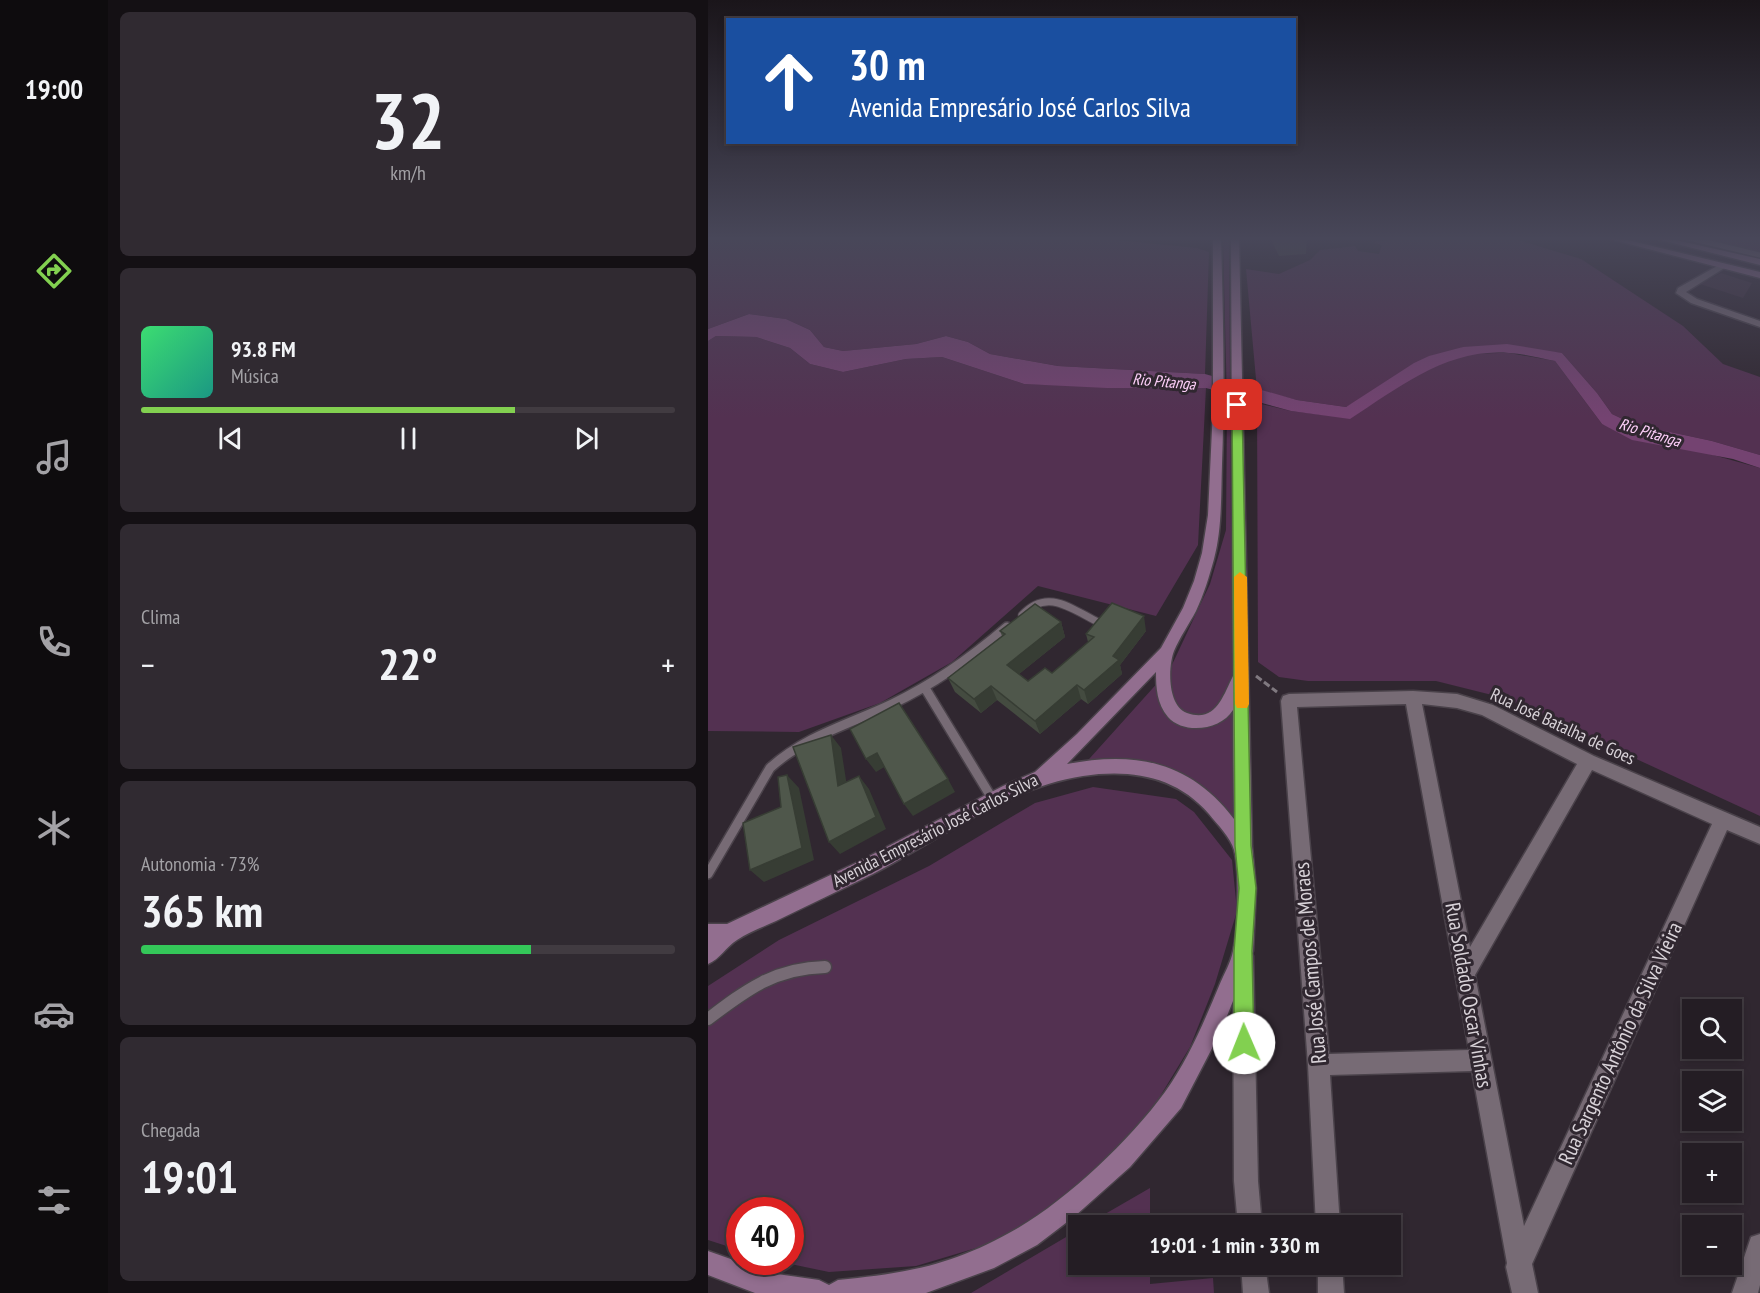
<!DOCTYPE html>
<html lang="pt">
<head>
<meta charset="utf-8">
<style>
	body { margin:0; font-family:"PT Sans Narrow",sans-serif; background:#302a31; color:#f1f3f6; height:100vh; display:flex; flex-direction:column; font-size:22px; white-space:nowrap }
	* { box-sizing:border-box; margin:0 }
	p { font-size:20px; color:#a3a2a6 }
	.icon { flex:none; width:33px; height:33px; fill:none; stroke:currentColor; stroke-width:2; stroke-linecap:round; stroke-linejoin:round }
	.map { position:relative; flex:1; overflow:hidden }
	.details { display:flex; flex-direction:column; gap:12px; padding:12px; background:#141014; width:600px }
	.details>* { flex:none }
	.banner { position:absolute; left:18px; top:18px; width:570px; height:126px; border-radius:0px; box-shadow:0 3px 9px #0003,0 0 0 2px #413b41; background:#1a4fa0; color:#fff; overflow:hidden }
	.buttons { position:absolute; left:974px; top:999px; display:grid; gap:12px }
	.buttons a { display:grid; place-items:center; width:60px; height:60px; border-radius:0px; background:#241d24; box-shadow:0 3px 9px #0003,0 0 0 2px #413b41; font-size:30px }
	.speed { position:absolute; left:18px; top:1197px; display:flex; gap:12px; font-size:30px; font-weight:700; text-align:center }
	.speed>* { display:grid; place-content:center; width:78px; height:78px; border-radius:50%; background:#241d24; box-shadow:0 3px 9px #0003,0 0 0 2px #413b41; line-height:1 }
	.speed .limit { border:9px solid #d22; background:#fff; color:#111 }
	.pin { position:absolute; display:grid; place-items:center; width:51px; height:51px; color:#fff; margin:-26px; border-radius:12px; box-shadow:0 3px 9px #0006 }
	.me { position:absolute; width:66px; margin:-33px; rotate:359deg; stroke-linejoin:round; filter:drop-shadow(0 0 4px #0008) }
	.turn { display:flex; align-items:center; gap:21px; height:126px; padding:0 24px; font-size:27px }
	.turn .icon { width:78px; height:78px; stroke-width:2.5 }
	.turn b { display:block; font-size:42px; line-height:51px }
	.big { font-size:45px; font-weight:700; line-height:1.1 }
	.details .widget { flex:1; display:flex; flex-direction:column; justify-content:center; gap:9px; min-width:0; padding:0 21px; border-radius:9px; background:#302a31 }
	.details .dial { align-items:center; gap:0 }
	.dial b { font-size:78px; line-height:1 }
	.song { display:flex; align-items:center; gap:18px }
	.cover { width:72px; height:72px; border-radius:9px; background:linear-gradient(135deg,hsl(140 70% 55%),hsl(170 70% 35%)) }
	.played { height:6px; border-radius:3px; background:linear-gradient(90deg,#82d050 70%,#413b41 70%) }
	.keys { display:flex; justify-content:space-around; direction:ltr }
	.heat { display:flex; justify-content:space-between; align-items:center; font-size:33px; direction:ltr }
	.charge { height:9px; border-radius:4px; background:linear-gradient(90deg,#34c759 73%,#413b41 0) }
	.trip { position:absolute; left:360px; top:1215px; width:333px; height:60px; border-radius:0px; background:#241d24; box-shadow:0 3px 9px #0003,0 0 0 2px #413b41; font-weight:700; line-height:60px; text-align:center }
	main { display:flex; flex:1; min-height:0 }
	.menu { display:flex; flex-direction:column; width:108px; justify-content:space-around; align-items:center; background:#0e0c0e; color:#a3a2a6 }
	.menu .icon { width:42px; height:42px }
	.menu .active { color:#82d050 }
	.menu b { font-size:27px; color:#f1f3f6 }
	.map>svg:first-child { display:block }
	.built { fill:#3e303d }
	.green { fill:#533151 }
	.water { fill:#744371 }
	.lines { fill:none; stroke-linecap:round; stroke-linejoin:round }
	.service-far3-casing { stroke:#4a424a; stroke-width:8 }
	.service-far2-casing { stroke:#4a424a; stroke-width:9 }
	.service-far1-casing { stroke:#4a424a; stroke-width:12 }
	.service-casing { stroke:#4a424a; stroke-width:15 }
	.minor-casing { stroke:#4a424a; stroke-width:3 }
	.tertiary-casing { stroke:#4a424a; stroke-width:3 }
	.secondary-casing { stroke:#4a424a; stroke-width:3 }
	.path { stroke:#807980; stroke-width:3; stroke-dasharray:7 3; stroke-linecap:butt }
	.service-far3 { stroke:#776b75; stroke-width:5 }
	.service-far2 { stroke:#776b75; stroke-width:7 }
	.service-far1 { stroke:#776b75; stroke-width:9 }
	.service { stroke:#776b75; stroke-width:12 }
	.minor { fill:#776b75; fill-rule:evenodd }
	.tertiary { fill:#776b75; fill-rule:evenodd }
	.secondary { fill:#926e8f; fill-rule:evenodd }
	.wall { fill:#444b40 }
	.shaded-wall { fill:#373d34 }
	.building { fill:#4f574b; stroke:#373d34; stroke-width:1.5 }
	.route { fill:#82d050; stroke:#548734; stroke-width:1.5 }
	.slow { fill:#f59e0b }
	.labels { text-anchor:middle; dominant-baseline:central; stroke-width:6; stroke-linejoin:round; paint-order:stroke }
	.far-water-label { font-size:16px; font-style:italic; fill:#fed0fa; stroke:#302730 }
	.street-label { font-size:18px; fill:#d8d2d8; stroke:#302730 }
	.near-street-label { font-size:21px; fill:#d8d2d8; stroke:#302730 }
</style>
</head>
<body>
<main>
<nav class="menu">
<b>19:00</b>
<svg class="icon active" aria-label="directions" viewBox="0 0 24 24"><path d="M12 3l9 9-9 9-9-9zM9 14v-3h6M13 9l2 2-2 2"/></svg>
<svg class="icon" aria-label="music" viewBox="0 0 24 24"><path d="M9 18V5l10-2v13"/><circle cx="6" cy="18" r="3"/><circle cx="16" cy="16" r="3"/></svg>
<svg class="icon" aria-label="phone" viewBox="0 0 24 24"><path d="M5 4h4l2 5-3 2q2 4 5 5l2-3 5 2v4C11 20 4 13 5 4z"/></svg>
<svg class="icon" aria-label="climate" viewBox="0 0 24 24"><path d="M12 3v18M4 7l16 10M4 17L20 7"/></svg>
<svg class="icon" aria-label="car" viewBox="0 0 24 24"><path d="M5 17H2v-5l4-1 3-4h7l3 4 3 1v5h-3M9 17h6M6 11h13"/><circle cx="7" cy="17" r="2"/><circle cx="17" cy="17" r="2"/></svg>
<svg class="icon" aria-label="filters" viewBox="0 0 24 24"><path d="M4 7h16M4 17h16"/><circle cx="9" cy="7" r="2"/><circle cx="15" cy="17" r="2"/></svg>
</nav>
<section class="details">
<div class="widget dial"><b>32</b><p>km/h</p></div>
<div class="widget">
<div class="song"><i class="cover"></i><div><b>93.8 FM</b><p>Música</p></div></div>
<div class="played"></div>
<div class="keys"><svg class="icon" aria-label="previous" viewBox="0 0 24 24"><path d="M18 5L8 12l10 7zM5 5v14"/></svg><svg class="icon" aria-label="pause" viewBox="0 0 24 24"><path d="M8 5v14M16 5v14"/></svg><svg class="icon" aria-label="next" viewBox="0 0 24 24"><path d="M6 5l10 7-10 7zM19 5v14"/></svg></div>
</div>
<div class="widget"><p>Clima</p>
<div class="heat"><a>−</a><b class="big">22°</b><a>+</a></div>
</div>
<div class="widget"><p>Autonomia · 73%</p><b class="big">365 km</b><div class="charge"></div></div>
<div class="widget"><p>Chegada</p><b class="big">19:01</b></div>
</section>
<div class="map">
<svg width="1052" height="1293" viewBox="0 0 1052 1293">
	<rect width="100%" height="100%" fill="#302730"/>
	<path class="built" d="M1013 273 1044 283 1035 298 992 284Z"/>
	<path class="green" d="M0 237H377L489 248 501 252 497 374 350 366 282 354 260 342 238 336 208 344 135 351 116 347 102 330 78 319 41 314 0 329Z
		M515 237H521L525 818 473 777 373 768 462 669 502 584 518 530 519 403Z
		M714 237H800L873 259 975 326 1015 364 1052 377V455L1004 441 925 424 904 414 889 393 854 353 755 347 638 407 589 400 549 390 538 269 571 274 602 260 612 250 647 246 650 251 671 254 674 245 666 243 668 241Z
		M956 237H1052V258Z
		M8 336 48 337 82 348 102 364 135 372 198 359 234 357 316 384 498 388 490 545 448 616 330 586 244 662 172 703 91 732 0 731V341Z
		M801 353 847 361 894 424 1052 468V816L796 698 728 681H600L571 677 550 662 549 403 583 411 642 418C680 395 718 361 763 354 775 353 788 353 801 353Z
		M385 787 468 799 486 812 524 860 529 911 507 984 482 1047 445 1108 372 1189 285 1243 208 1266 121 1272 73 1262H82V1210H32L31 1250 0 1240V986L71 940 221 866 327 803Z
		M442 1188V1225H378Z
		M370 1230V1264L442 1265V1284L505 1278 506 1293H263Z"/>
	<path class="water" d="M41 314 78 319 102 330 116 347 135 351 208 344 238 336 260 342 282 354 350 366 497 374 589 400 638 407 706 363 721 356 755 347 799 344 854 353 889 393 904 414 925 424 1004 441 1052 455V468L1025 459 924 440 894 424 847 361C832 358 817 354 801 353 739 348 692 387 642 419L583 411 498 388H399L316 384 234 357 198 359 135 372 102 364 82 348 48 337 8 336 0 341V329Z"/>
	<g class="lines">
		<g class="service-far3-casing">
			<path id="service-far3" d="M977 237 1052 255"/>
		</g>
		<g class="service-far2-casing">
			<path id="service-far2" d="M314 615C339 588 362 608 390 622"/>
		</g>
		<g class="service-far1-casing">
			<path id="service-far1" d="M217 688 285 800
				M0 874 62 768C97 736 142 724 184 704 226 684 264 657 299 627"/>
		</g>
		<g class="service-casing">
			<path id="service" d="M0 1019C38 990 67 968 117 967"/>
		</g>
		<g class="minor-casing">
			<path id="minor" d="M1011 265 1018 267 978 292 989 299 1052 321V327L983 303 968 293 970 288Z
				M705 691 749 694 785 705 886 756 1052 827V844L1019 830 824 1264 830 1293H804L798 1267 799 1263 764 1071 622 1075 632 1226H608L600 1065 573 701 575 696 581 694ZM698 704 761 1050 621 1054 589 707ZM714 704 749 708 774 715 869 764 762 947ZM884 770 1004 824 816 1226 767 975Z
				M1052 1234V1285L1050 1293H1024L1043 1237Z
				M610 1264H634L636 1293H610Z"/>
		</g>
		<g class="tertiary-casing">
			<path id="tertiary" d="M535 946 542 949 545 956 550 1181 554 1226H530L526 1181 525 956 528 949Z
				M533 1264H557L561 1293H535Z"/>
		</g>
		<g class="secondary-casing">
			<path id="secondary" d="M505 237H513C515 313 517 389 514 464 513 495 514 529 506 559 501 577 496 594 488 611 481 624 472 637 466 651 460 666 459 706 479 713 508 723 515 696 525 676L523 237H531L544 846 548 889 545 951 513 1031 473 1108 422 1167 367 1216 329 1245 286 1268 218 1293H47L0 1275V1251L62 1273 111 1280 121 1285 130 1280C201 1273 246 1265 310 1228 361 1198 422 1140 457 1092 480 1060 496 1022 511 986 516 974 523 962 525 951 530 929 532 870 526 850 523 838 509 824 501 814 468 776 423 769 375 776 301 787 231 840 165 874 133 890 100 905 68 921 55 927 41 932 29 940 18 947 12 959 0 964V924H19L152 861 295 786 327 772 369 734 453 648 475 608 486 581 494 553 500 515 505 408ZM448 672C448 688 449 704 460 717 476 735 513 730 525 710L526 819C482 761 427 751 359 764Z
				M894 237H907L1052 272V278Z
				M941 237H954L1052 259V265Z"/>
		</g>
		<path class="path" d="M548 676 569 692"/>
		<use href="#service-far3" class="service-far3"/>
		<use href="#service-far2" class="service-far2"/>
		<use href="#service-far1" class="service-far1"/>
		<use href="#service" class="service"/>
		<use href="#minor" class="minor"/>
		<use href="#tertiary" class="tertiary"/>
		<use href="#secondary" class="secondary"/>
	</g>
	<path class="wall" d="M564 237H599L598 254 571 256 564 242Z
		M353 622 357 637 311 674 320 681 344 673 380 642 378 634 438 631 412 665 414 674 380 704 373 699 332 734 289 700 273 713 247 692 240 678 294 636 292 631Z"/>
	<path class="shaded-wall" d="M436 616 438 631 412 665 414 674 380 704 376 690 405 656Z
		M353 622 357 637 305 679 299 665Z
		M369 685 373 699 332 734 327 721Z
		M283 686 289 700 273 713 266 699Z
		M123 735 133 748 141 799 130 786Z
		M169 753 178 766 168 772 158 759Z
		M79 775 91 788 106 860 56 882 42 870 94 848Z
		M151 776 161 789 178 829 132 854 121 842Z
		M240 779 247 792 205 816 196 804Z"/>
	<path class="building" d="M404 603 436 616 405 656 411 660 376 690 369 685 327 721 283 686 266 699 240 678 297 634 292 631 327 604 353 622 299 665 320 681 337 668 344 673 386 637 378 634Z
		M191 703 240 779 196 804 169 753 158 759 142 729Z
		M123 735 130 786 151 776 168 817 121 842 85 747Z
		M79 775 94 848 42 870 35 823 73 807 70 777Z"/>
	<linearGradient id="sky" x2="0" y2="1"><stop stop-color="#1a151a"/><stop offset="0.57" stop-color="#484759"/><stop offset="1" stop-color="#484759" stop-opacity="0"/></linearGradient>
	<rect width="1052" height="418" fill="url(#sky)"/>
	<path class="route" d="M529 402 534 405 543 846 548 888 544 951 546 1043 543 1050 536 1052 529 1050 526 1043V951L531 888 527 846 524 405Z"/>
	<path class="slow" d="M532 572 539 577 541 704 539 708H529L527 704 526 577Z"/>
	<g class="labels">
		<g class="far-water-label">
			<text transform="translate(456 381) rotate(5)">Rio Pitanga</text>
			<text transform="translate(942 432) rotate(17)">Rio Pitanga</text>
		</g>
		<g class="street-label">
			<text transform="translate(855 726) rotate(25)">Rua José Batalha de Goes</text>
			<text transform="translate(227 830) rotate(-27)">Avenida Empresário José Carlos Silva</text>
		</g>
		<g class="near-street-label">
			<text transform="translate(602 963) rotate(-95)">Rua José Campos de Moraes</text>
			<text transform="translate(761 995) rotate(80)">Rua Soldado Oscar Vinhas</text>
			<text transform="translate(912 1043) rotate(-65)">Rua Sargento Antônio da Silva Vieira</text>
		</g>
	</g>
</svg>
<div class="buttons">
<a><svg class="icon" aria-label="search" viewBox="0 0 24 24"><circle cx="10" cy="10" r="6"/><path d="M15 15l6 6"/></svg></a>
<a><svg class="icon" aria-label="layers" viewBox="0 0 24 24"><path d="M12 4l9 5-9 5-9-5zM3 14l9 5 9-5"/></svg></a>
<a>+</a>
<a>−</a>
</div>
<div class="speed"><div class="limit">40</div></div>
<div class="pin" style="left:529px;top:405px;background:#d93025"><svg class="icon" aria-label="arrive" viewBox="0 0 24 24"><path d="M6 21V4h12l-3 4 3 4H6"/></svg></div>
<svg class="me" style="left:536px;top:1043px" viewBox="-20 -20 40 40"><circle r="19" fill="#fff"/><path d="M0-13L10 11 0 6-10 11z" fill="#82d050"/></svg>
<div class="trip">19:01 · 1 min · 330 m</div>
<div class="banner">
<div class="turn"><svg class="icon" aria-label="ahead" viewBox="0 0 24 24"><path d="M12 20V5M6 11l6-6 6 6"/></svg><div><b>30 m</b>Avenida Empresário José Carlos Silva</div></div>
</div>
</div>
</main>
</body>
</html>
